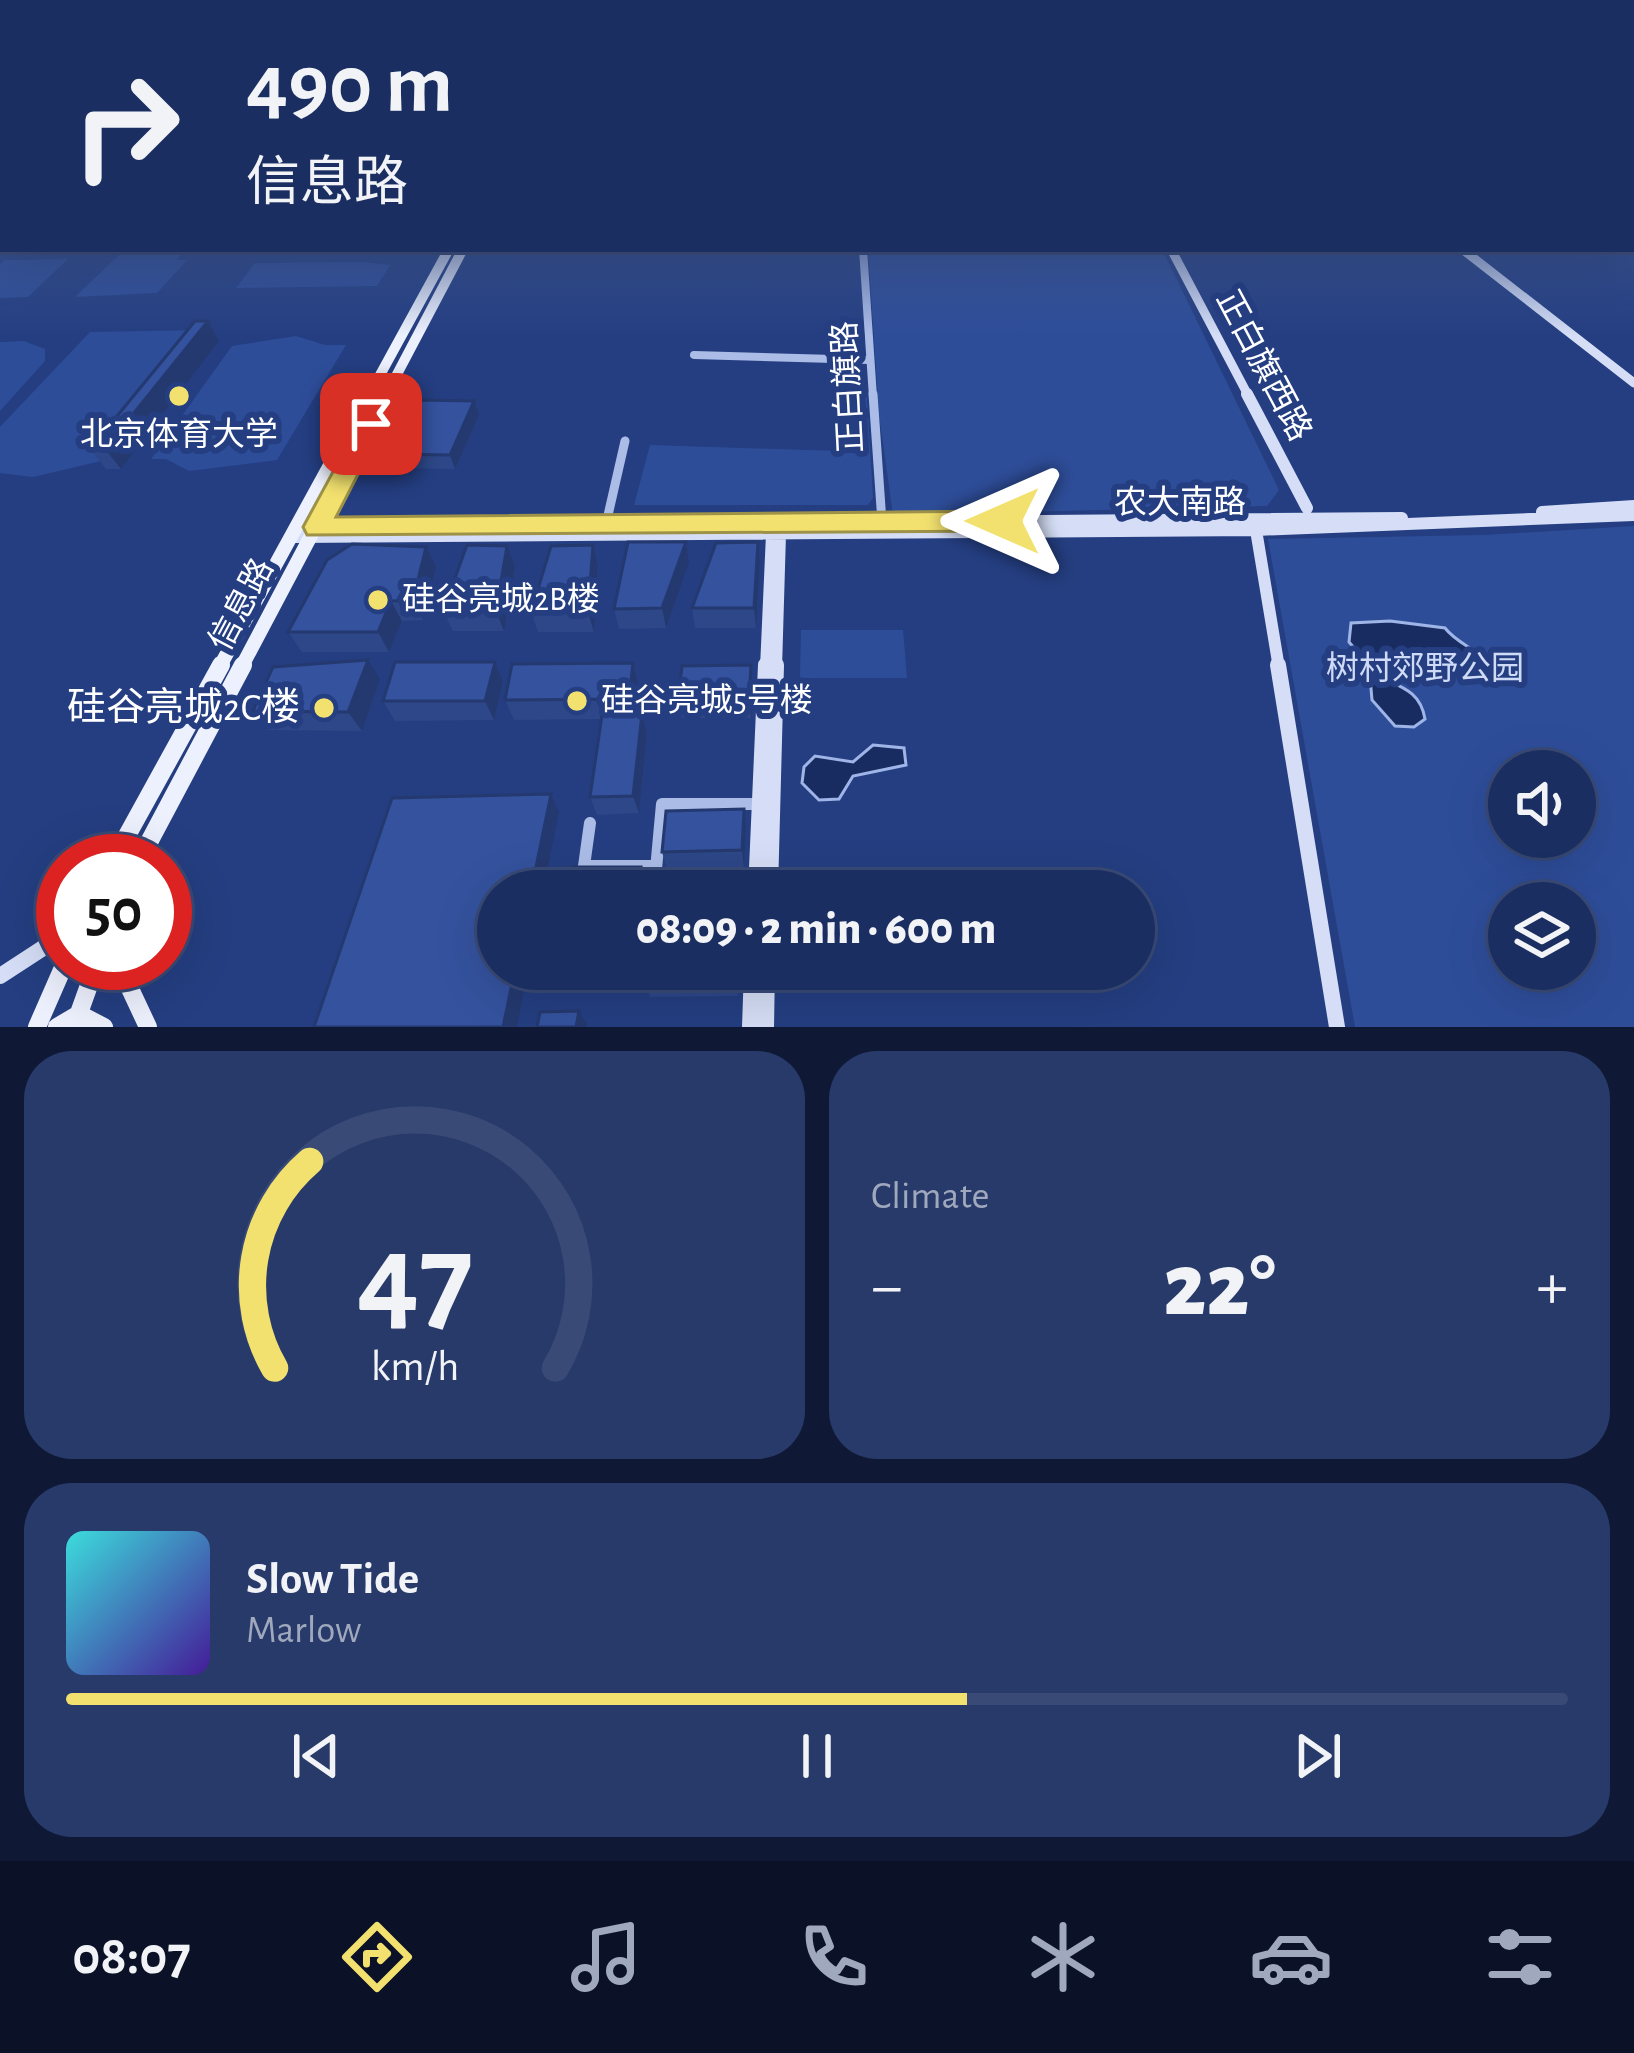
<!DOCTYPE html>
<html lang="en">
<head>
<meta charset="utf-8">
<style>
	body { margin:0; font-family:"Alegreya Sans","Noto Sans SC",sans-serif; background:#283a6a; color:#f1f3f6; height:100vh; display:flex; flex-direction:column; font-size:45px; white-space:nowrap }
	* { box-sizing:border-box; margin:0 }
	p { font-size:39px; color:#a0a8bd }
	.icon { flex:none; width:66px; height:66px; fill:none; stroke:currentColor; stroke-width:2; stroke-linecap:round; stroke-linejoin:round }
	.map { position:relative; height:1027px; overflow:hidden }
	.details { display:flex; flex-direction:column; gap:24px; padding:24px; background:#0f1935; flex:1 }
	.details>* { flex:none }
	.top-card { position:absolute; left:0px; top:0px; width:1635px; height:252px; box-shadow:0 12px 48px #0002,0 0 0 3px #394a76; background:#1b2e61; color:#f1f3f6; overflow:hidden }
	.tools { position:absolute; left:1488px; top:750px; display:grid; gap:24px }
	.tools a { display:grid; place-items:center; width:108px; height:108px; border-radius:50%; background:#1b2e61; box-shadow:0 12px 48px #0002,0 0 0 3px #394a76; font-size:60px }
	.speed { position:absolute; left:36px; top:834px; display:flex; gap:24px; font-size:60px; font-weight:700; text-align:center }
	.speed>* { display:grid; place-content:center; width:156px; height:156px; border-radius:50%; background:#1b2e61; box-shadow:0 12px 48px #0002,0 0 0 3px #394a76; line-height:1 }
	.speed .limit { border:18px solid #d22; background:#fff; color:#111 }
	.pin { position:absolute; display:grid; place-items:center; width:102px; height:102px; color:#fff; margin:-51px; border-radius:24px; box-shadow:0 6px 18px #0006 }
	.me { position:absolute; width:132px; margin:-66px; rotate:270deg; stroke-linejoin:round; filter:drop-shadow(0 0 9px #0008) }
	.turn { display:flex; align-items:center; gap:42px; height:252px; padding:0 48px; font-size:54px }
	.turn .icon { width:156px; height:156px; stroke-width:2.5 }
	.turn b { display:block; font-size:84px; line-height:102px }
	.big { font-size:90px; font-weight:800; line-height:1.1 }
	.details .card { flex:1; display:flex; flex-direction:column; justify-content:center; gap:18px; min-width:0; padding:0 42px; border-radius:48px; background:#283a6a }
	.details .dial { align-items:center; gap:0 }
	.dial svg { height:312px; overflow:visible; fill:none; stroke:#394a76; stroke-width:7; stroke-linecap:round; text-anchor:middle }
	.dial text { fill:#f1f3f6; stroke:none }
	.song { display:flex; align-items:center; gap:36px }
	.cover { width:144px; height:144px; border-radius:18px; background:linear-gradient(135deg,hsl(180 70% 55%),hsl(260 70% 35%)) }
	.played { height:12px; border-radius:6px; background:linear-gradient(90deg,#f2e16e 60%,#394a76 60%) }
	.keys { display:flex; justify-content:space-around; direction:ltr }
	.heat { display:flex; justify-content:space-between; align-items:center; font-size:66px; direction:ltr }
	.details .tiles { flex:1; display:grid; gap:24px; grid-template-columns:1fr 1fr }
	.card:last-child { grid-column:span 2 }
	.trip { position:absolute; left:477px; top:870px; width:678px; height:120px; border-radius:60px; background:#1b2e61; box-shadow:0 12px 48px #0002,0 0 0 3px #394a76; font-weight:800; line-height:120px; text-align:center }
	.tab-bar { display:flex; height:192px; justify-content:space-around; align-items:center; background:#0b1227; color:#a0a8bd }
	.tab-bar .icon { width:84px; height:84px }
	.tab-bar .on { color:#f2e16e }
	.tab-bar b { font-size:54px; color:#f1f3f6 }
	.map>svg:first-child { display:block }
	.green { fill:#2e4d99; fill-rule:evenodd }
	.water { fill:#192c61; stroke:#9fb5e8; stroke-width:3 }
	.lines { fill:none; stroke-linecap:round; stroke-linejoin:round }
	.street-far2 { stroke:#abbde7; stroke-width:8 }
	.street-far1 { stroke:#abbde7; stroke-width:9 }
	.street { stroke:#abbde7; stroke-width:12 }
	.secondary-far2 { stroke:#d5def6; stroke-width:9 }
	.secondary-far1 { stroke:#d5def6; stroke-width:12 }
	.secondary { stroke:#d5def6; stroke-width:16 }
	.primary-far2 { stroke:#edf1fd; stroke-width:10 }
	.primary-far1 { stroke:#edf1fd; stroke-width:14 }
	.primary { stroke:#edf1fd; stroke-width:18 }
	.wall { fill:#2d4788 }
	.shaded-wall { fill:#24396f }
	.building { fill:#34529e; stroke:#24396f; stroke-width:3 }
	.route { fill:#f2e16e; stroke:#9d9248; stroke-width:3 }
	.poi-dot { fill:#f2e16e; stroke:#243e81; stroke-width:4.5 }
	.labels { text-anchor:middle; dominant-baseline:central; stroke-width:12; stroke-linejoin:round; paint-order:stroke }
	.street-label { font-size:33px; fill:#fff; stroke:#243e81 }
	.poi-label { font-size:33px; fill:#fff; stroke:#243e81; text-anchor:start }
	.park-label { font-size:33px; fill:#cfdaf6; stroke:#243e81 }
	.near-poi-label { font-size:39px; fill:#fff; stroke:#243e81; text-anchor:end }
</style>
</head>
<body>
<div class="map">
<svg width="1634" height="1027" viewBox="0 0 1634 1027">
	<rect width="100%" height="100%" fill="#243e81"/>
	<path class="green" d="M868 249H1162L1279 490 1267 506 893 515 879 414Z
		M119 255H180L177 260H187L157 293 75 297Z
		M68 259 28 297 0 298V264L5 260Z
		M362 262 390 265 377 286 236 288 255 263Z
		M207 330 101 461 33 477 0 473V427L90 332Z
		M296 336 325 345H346L277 460 189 471 166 459H151L232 346Z
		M24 341 45 349V361L0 411V342Z
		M866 382 873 498 868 505H634L650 445 838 451Z
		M1634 526V1027H1355L1268 539 1485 535ZM1509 771H1575V837H1509ZM1509 903H1575V969H1509Z
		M801 630H903L907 678H800Z"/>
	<path class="water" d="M1390 621 1445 628C1458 645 1481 650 1491 667L1483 675C1456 663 1404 645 1377 659L1387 680C1407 689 1421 695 1425 719L1414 727 1395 726 1372 700 1369 665 1349 642 1351 623Z
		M873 745 904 748 906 765 853 776 839 799 819 800 802 783 804 767 815 756 853 762Z"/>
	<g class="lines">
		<path class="street-far2" d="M863 249 873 397
			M694 355 869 360"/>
		<path class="street-far1" d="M873 394 882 522
			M606 524 625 441"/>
		<path class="street" d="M590 823 584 866H656
			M654 891 662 804H760"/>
		<path class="secondary-far2" d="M1171 249 1249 397
			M1462 249 1634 383"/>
		<path class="secondary-far1" d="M1247 394 1307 508
			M1542 512 1634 506
			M299 527 1402 518
			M1256 530 1279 668
			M294 537 1256 530 1634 515
			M766 668 772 534
			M776 668 780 534"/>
		<path class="secondary" d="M1278 665 1337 1027
			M756 891 766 665
			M770 891 776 665
			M0 976 63 935
			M750 1027 752 969
			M766 1027 767 969"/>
		<path class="primary-far2" d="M368 397 449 249
			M385 397 463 249"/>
		<path class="primary-far1" d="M219 668 369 394
			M241 668 386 394"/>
		<path class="primary" d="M113 861 221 665
			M139 861 243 665
			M118 963 148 1027
			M37 1027 65 963
			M57 1027 79 1014 104 1027
			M74 1027 97 963"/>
	</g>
	<path class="wall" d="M208 321 219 341 121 469H106L90 449Z
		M479 415 455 469 397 468 391 454Z
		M686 542 689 563 666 628 619 629 614 609Z
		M758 542 760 562 756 628H695L692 608Z
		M593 545 598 565 594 632H538L531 612Z
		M507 546 515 566 504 631H453L443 611Z
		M436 567 424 620 402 621 389 652H302L288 632Z
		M633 663 638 683 635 714H642L647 733 639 813 597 815 590 797 601 719 514 720 505 700Z
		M751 665 752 685 751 718H682L678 699Z
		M380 679 362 731 269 730 253 711Z
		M503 682 494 720 395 721 383 701Z
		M744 809 746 827 744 867 667 869 662 852Z
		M741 969 738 996 650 997 646 988Z"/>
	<path class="shaded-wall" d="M3 219V239L0 242V222Z
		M208 321 219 341 121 469 105 449Z
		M474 401 479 415 455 469 450 455Z
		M686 542 689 563 666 628 662 608Z
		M758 542 760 562 756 628 754 608Z
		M593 545 598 565 594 632 588 612Z
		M507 546 515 566 504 631 496 611Z
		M426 547 436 567 424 620 413 600Z
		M391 601 402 621 389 652 378 632Z
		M368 660 380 679 362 731 348 712Z
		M495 662 503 682 494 720 485 701Z
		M633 663 638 683 635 719 629 699Z
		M751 665 752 685 751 718 749 698Z
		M642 714 647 733 639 813 633 796Z
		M551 794 559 812 543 891H531Z
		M744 809 746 827 744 867 742 850Z
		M641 867 645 878 643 891H638Z
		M515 969H528L517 1027H503Z
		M579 1011 587 1024V1027H576Z"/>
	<path class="building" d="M3 203V219L0 222V205Z
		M195 321H208L105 449H90Z
		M419 400 474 401 450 455 391 454Z
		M628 542H686L662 608 614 609Z
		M758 542 754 608H692L716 543Z
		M352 544 426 547 413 600 391 601 378 632H288L327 560Z
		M467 545 507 546 496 611H443Z
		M593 545 588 612H531L551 546Z
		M368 660 348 712 253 711 273 667Z
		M395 662H495L485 701H383Z
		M633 663 629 699 505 700 512 664Z
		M751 665 749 698 678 699 682 666Z
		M642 714 633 796 590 797 602 715Z
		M551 794 531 891H498V969H515L503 1027H314L392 798Z
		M744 809 742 850 662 852 666 811Z
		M573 867H641L638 891H569Z
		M648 969H738L736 986 646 988Z
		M579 1011 576 1027H537L540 1012Z"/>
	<linearGradient id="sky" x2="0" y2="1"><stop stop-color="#142247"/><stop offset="0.57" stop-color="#3f5892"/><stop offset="1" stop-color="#3f5892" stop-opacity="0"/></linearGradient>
	<rect width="1634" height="336" fill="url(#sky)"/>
	<path class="route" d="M371 416 384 424 336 517 1003 511 1017 521 1003 531 307 535 303 527 359 424Z"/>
	<g class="poi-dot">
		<circle cx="179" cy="396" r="12"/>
		<circle cx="378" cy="600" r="12"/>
		<circle cx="577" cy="701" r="12"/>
		<circle cx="324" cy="708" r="12"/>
	</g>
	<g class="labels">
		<g class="street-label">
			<text transform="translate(1263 366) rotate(62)">正白旗西路</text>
			<text transform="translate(849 387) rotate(-93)">正白旗路</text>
			<text x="1180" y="503">农大南路</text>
			<text transform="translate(242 605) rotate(-62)">信息路</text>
		</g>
		<g class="poi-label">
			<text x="179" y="435" text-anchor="middle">北京体育大学</text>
			<text x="402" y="600">硅谷亮城2B楼</text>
			<text x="601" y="701">硅谷亮城5号楼</text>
		</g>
		<g class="park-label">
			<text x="1425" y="669">树村郊野公园</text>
		</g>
		<g class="near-poi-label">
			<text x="300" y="708">硅谷亮城2C楼</text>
		</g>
	</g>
</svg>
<div class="tools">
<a><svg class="icon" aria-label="sound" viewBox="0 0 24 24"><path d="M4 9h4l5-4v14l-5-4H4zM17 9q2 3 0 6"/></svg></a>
<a><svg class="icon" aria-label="layers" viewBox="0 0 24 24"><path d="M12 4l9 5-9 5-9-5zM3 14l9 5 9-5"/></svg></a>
</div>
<div class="speed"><div class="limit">50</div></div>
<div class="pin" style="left:371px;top:424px;background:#d93025"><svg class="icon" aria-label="arrive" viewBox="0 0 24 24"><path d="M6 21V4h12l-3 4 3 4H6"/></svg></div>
<svg class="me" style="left:1003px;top:521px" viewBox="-20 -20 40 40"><path d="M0-17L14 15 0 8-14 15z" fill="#f2e16e" stroke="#fff" stroke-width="4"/></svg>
<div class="trip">08:09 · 2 min · 600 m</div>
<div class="top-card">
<div class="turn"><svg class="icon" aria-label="right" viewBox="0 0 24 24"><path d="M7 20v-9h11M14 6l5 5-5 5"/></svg><div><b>490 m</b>信息路</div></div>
</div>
</div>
<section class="details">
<div class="tiles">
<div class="card dial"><svg viewBox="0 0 100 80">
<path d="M14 69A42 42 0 1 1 86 69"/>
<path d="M14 69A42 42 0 0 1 23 16" stroke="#f2e16e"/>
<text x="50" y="56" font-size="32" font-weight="700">47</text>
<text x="50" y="72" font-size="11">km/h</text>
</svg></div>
<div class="card"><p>Climate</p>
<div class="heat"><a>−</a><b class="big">22°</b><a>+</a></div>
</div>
<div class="card">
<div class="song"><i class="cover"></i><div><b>Slow Tide</b><p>Marlow</p></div></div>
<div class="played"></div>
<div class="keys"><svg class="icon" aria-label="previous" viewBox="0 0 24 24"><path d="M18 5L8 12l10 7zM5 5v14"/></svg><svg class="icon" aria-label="pause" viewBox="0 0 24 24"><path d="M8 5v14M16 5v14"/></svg><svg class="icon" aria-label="next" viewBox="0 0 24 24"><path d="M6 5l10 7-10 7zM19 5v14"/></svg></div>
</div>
</div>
</section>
<nav class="tab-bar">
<b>08:07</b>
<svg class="icon on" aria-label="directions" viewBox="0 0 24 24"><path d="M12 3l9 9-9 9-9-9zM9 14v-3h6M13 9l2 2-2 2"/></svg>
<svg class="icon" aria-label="music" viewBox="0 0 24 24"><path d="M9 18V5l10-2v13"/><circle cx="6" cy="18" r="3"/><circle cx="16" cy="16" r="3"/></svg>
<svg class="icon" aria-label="phone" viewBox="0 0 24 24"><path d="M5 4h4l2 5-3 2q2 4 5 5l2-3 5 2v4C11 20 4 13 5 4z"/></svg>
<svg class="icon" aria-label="climate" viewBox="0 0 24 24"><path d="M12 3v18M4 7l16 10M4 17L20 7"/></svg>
<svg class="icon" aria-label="car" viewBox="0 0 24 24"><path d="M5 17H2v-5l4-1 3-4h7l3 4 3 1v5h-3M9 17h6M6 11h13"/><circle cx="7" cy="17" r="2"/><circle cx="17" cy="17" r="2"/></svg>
<svg class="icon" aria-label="filters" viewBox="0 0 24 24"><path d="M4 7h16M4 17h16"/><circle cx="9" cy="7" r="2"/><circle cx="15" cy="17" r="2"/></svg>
</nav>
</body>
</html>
